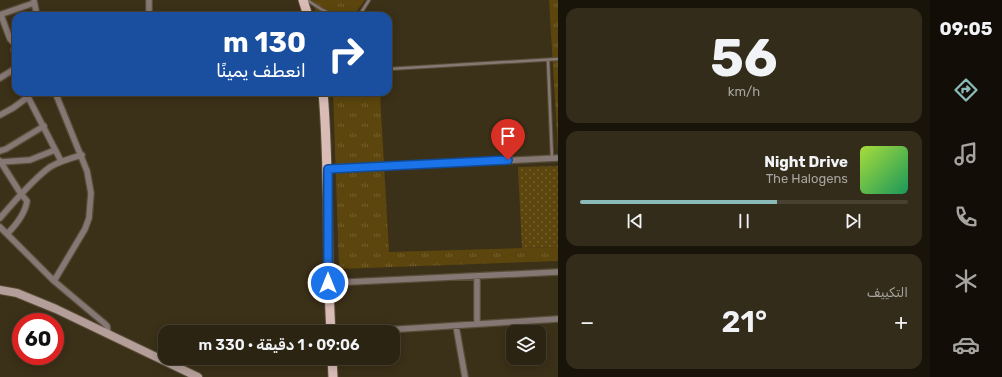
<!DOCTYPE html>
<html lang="ar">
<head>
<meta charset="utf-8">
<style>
	body { margin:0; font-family:Rubik,"Noto Naskh Arabic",sans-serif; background:#342c1b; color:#f1f3f6; direction:rtl; height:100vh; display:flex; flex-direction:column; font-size:15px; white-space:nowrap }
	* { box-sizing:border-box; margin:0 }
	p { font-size:13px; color:#a6a49f }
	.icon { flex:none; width:22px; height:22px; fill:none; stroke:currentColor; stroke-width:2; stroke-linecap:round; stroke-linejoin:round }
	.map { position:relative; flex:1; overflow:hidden; direction:ltr }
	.drawer { display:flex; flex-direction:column; gap:8px; padding:8px; background:#18140a; width:372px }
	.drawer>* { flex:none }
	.banner { position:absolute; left:12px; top:12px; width:380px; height:84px; border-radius:12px; box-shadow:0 2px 10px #0003,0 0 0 1px #484132; direction:rtl; background:#1a4fa0; color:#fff; overflow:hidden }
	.tools { position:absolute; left:506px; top:325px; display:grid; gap:8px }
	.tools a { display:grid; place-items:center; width:40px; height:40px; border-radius:8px; background:#2c2412; box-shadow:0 2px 10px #0003,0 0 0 1px #484132; font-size:20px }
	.speed { position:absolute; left:12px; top:313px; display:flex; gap:8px; font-size:20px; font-weight:700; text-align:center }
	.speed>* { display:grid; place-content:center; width:52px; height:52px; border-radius:50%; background:#2c2412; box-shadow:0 2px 10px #0003,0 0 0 1px #484132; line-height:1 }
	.speed .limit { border:6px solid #d22; background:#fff; color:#111 }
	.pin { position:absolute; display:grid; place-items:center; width:34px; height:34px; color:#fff; margin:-41px -17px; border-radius:50% 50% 50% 0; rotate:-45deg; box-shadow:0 0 4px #0007 }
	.pin .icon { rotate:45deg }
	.me { position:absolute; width:44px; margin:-22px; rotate:0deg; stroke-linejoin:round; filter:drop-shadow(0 0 3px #0008) }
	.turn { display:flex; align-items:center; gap:14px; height:84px; padding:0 20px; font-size:18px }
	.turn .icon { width:52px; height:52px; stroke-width:2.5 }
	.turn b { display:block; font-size:28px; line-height:34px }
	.big { font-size:30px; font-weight:600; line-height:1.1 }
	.drawer .widget { flex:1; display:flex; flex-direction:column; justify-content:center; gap:6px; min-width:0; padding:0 14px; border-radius:12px; background:#342c1b }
	.drawer .dial { align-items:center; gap:0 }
	.dial b { font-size:52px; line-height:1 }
	.song { display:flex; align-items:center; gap:12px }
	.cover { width:48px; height:48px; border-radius:6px; background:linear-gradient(135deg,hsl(80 70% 55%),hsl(150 70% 35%)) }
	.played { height:4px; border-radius:2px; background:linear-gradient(90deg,#8bbbb9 60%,#484132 60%) }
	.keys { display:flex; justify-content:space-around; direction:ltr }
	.heat { display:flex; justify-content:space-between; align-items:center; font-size:22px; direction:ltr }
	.trip { position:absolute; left:158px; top:325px; width:242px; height:40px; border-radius:12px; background:#2c2412; box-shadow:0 2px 10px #0003,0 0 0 1px #484132; font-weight:600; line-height:40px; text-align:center; direction:rtl }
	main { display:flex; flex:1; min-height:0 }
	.dock { display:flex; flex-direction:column; width:72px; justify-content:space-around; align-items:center; background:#120e07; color:#a6a49f }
	.dock .icon { width:28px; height:28px }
	.dock .selected { color:#8bbbb9 }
	.dock b { font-size:18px; color:#f1f3f6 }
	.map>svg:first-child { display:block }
	.grass { fill:url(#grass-dots) }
	.park { fill:url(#park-tufts) }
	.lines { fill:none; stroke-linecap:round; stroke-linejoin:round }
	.lane-casing { stroke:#584d37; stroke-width:4.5 }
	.street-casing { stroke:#584d37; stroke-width:8 }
	.secondary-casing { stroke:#584d37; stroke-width:10 }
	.primary-casing { stroke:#584d37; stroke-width:11 }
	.lane { stroke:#857774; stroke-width:2.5 }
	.street { stroke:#857774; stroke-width:5.5 }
	.secondary { stroke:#b49e99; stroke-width:8 }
	.primary { stroke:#d9bcb6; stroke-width:9 }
	.route-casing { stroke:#114b97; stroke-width:10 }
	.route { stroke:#1a73e8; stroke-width:7 }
</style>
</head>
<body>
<main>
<nav class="dock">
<b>09:05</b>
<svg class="icon selected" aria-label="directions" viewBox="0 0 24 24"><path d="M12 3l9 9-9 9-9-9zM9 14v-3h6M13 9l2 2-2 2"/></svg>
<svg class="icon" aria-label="music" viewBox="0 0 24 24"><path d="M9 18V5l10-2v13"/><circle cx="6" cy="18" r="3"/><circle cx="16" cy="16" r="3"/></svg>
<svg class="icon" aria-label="phone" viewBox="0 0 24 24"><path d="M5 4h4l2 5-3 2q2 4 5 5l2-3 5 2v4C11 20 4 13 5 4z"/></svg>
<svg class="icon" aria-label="climate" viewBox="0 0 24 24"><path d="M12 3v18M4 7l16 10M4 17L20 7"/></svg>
<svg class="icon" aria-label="car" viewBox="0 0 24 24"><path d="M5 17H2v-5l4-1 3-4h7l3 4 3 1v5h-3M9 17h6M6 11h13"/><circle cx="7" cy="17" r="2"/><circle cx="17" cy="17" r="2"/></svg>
</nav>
<section class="drawer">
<div class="widget dial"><b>56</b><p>km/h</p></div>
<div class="widget">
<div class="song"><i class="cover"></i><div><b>Night Drive</b><p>The Halogens</p></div></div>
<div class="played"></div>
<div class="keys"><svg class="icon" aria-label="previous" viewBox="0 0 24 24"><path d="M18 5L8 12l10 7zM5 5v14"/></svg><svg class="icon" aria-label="pause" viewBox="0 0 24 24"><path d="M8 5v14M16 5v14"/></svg><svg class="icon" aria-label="next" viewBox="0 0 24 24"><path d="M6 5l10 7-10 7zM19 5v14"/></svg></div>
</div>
<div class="widget"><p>التكييف</p>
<div class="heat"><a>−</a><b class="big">21°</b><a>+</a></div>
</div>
</section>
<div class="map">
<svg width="558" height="377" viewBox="0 0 558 377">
	<defs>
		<pattern id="grass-dots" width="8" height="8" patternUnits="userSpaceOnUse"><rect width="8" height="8" fill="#5c460d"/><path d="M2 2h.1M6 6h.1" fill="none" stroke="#746130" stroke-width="1.8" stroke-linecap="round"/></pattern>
		<pattern id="park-tufts" width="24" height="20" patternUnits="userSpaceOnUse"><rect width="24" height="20" fill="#5c460d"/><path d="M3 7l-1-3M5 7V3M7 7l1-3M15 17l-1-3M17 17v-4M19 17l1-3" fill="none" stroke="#746130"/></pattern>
	</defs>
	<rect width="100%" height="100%" fill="#3b3018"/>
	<path class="grass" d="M558 166V247L522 248 518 167Z"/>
	<path class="park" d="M311 0H365L353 16H318Z
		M549 0H558V150Z
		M333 92H378L380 94 389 252 558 247V261L339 269Z"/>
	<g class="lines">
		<g class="lane-casing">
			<path id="lane" d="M307 0 321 9 335 16
				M359 16 369 0
				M548 60 552 158
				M388 69 558 59"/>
		</g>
		<g class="street-casing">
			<path id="street" d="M34 1 37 16
				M149 16V0
				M16 45 10 39 1 15 2 14 34 3
				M16 45 14 50 16 57
				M0 78 16 68
				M28 92V97L61 161
				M0 115 13 108 28 97
				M0 151 6 149 44 126
				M0 161 21 194 27 201C25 214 16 225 7 234
				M1 162 30 160 55 150
				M327 169 558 158
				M0 218C15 201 32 180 50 167 60 161 71 158 82 155
				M0 227 54 281 104 323 107 326 108 334
				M477 276V324
				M54 281 85 229 89 218 91 193 87 171 55 92
				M328 283 558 272
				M456 326 465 377
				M354 332 557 319"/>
		</g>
		<g class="secondary-casing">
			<path id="secondary" d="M0 290 17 293 56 309 198 377"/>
		</g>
		<g class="primary-casing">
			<path id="primary" d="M303 0 308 16
				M323 92C330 172 326 252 331 332
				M332 358 333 377"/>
		</g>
		<use href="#lane" class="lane"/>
		<use href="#street" class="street"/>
		<use href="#secondary" class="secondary"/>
		<use href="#primary" class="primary"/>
	</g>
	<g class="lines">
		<g class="route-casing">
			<path id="route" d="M328 283V169L508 160"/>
		</g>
		<use href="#route" class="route"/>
	</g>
</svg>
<div class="tools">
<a><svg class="icon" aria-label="layers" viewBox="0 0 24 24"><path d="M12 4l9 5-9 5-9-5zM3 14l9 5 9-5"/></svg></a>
</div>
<div class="speed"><div class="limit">60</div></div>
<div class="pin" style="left:508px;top:160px;background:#d93025"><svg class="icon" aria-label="arrive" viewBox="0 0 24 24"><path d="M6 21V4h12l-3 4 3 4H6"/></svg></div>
<svg class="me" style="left:328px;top:283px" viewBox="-20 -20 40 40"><circle r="17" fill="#1a73e8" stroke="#fff" stroke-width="3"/><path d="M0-11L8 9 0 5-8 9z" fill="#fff"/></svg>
<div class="trip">09:06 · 1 دقيقة · 330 m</div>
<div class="banner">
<div class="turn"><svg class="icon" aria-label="right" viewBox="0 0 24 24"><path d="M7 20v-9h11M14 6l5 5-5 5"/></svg><div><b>130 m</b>انعطف يمينًا</div></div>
</div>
</div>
</main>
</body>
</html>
